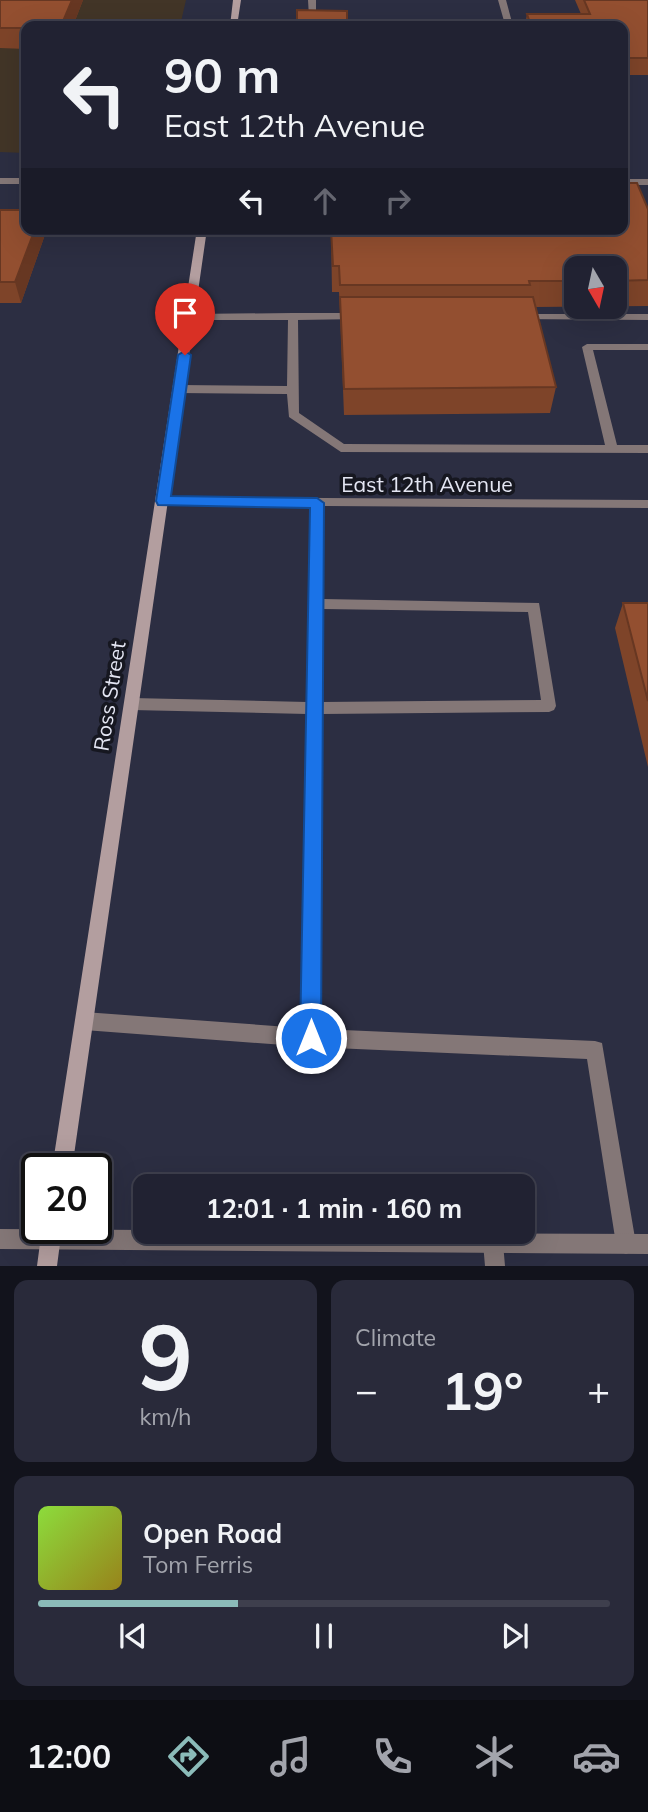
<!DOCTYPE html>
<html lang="en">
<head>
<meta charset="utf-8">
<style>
	body { margin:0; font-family:Mulish,sans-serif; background:#292a3a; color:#f1f3f6; height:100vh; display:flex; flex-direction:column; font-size:26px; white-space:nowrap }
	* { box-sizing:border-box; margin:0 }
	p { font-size:23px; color:#a2a4ac }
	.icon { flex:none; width:38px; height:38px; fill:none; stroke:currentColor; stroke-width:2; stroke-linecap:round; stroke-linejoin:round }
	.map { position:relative; height:1266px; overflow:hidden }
	.details { display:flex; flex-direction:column; gap:14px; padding:14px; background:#12131c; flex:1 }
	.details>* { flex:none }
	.guide { position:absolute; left:21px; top:21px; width:607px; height:214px; border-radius:14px; box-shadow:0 7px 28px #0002,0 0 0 2px #3e3f4d; background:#212232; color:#f1f3f6; overflow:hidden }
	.needle { width:46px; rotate:171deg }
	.buttons { position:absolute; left:564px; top:256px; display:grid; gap:14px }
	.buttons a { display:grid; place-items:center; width:63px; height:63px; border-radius:14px; background:#212232; box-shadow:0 7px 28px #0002,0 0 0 2px #3e3f4d; font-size:35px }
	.speed { position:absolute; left:21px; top:1153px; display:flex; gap:14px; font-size:35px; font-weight:700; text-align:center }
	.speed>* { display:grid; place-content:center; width:91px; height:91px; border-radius:50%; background:#212232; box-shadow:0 7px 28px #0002,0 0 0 2px #3e3f4d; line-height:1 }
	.speed .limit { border:4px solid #111; border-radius:10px; background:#fff; color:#111 }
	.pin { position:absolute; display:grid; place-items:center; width:60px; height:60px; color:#fff; margin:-72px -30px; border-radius:50% 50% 50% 0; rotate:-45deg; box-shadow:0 0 7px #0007 }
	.pin .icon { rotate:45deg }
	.me { position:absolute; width:77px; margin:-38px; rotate:0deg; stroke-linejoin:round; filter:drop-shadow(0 0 5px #0008) }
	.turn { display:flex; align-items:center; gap:24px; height:147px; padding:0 28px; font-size:32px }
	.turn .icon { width:91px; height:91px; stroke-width:2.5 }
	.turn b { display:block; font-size:49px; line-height:60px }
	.lanes { display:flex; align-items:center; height:66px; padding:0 28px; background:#0003; justify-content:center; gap:35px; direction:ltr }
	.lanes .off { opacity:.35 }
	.big { font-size:52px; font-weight:700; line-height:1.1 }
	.details .tile { flex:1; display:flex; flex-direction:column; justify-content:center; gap:10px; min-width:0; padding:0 24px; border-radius:14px; background:#292a3a }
	.details .dial { align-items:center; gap:0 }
	.dial b { font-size:91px; line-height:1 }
	.song { display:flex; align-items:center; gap:21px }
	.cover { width:84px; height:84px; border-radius:10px; background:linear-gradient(135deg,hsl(90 70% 55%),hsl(50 70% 35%)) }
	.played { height:7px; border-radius:4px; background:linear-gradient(90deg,#8bbbb9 35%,#3e3f4d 35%) }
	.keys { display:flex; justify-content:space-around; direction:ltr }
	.heat { display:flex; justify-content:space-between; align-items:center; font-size:38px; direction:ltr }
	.details .tiles { flex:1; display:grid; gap:14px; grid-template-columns:1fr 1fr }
	.tile:last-child { grid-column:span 2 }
	.trip { position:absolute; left:133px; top:1174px; width:402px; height:70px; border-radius:14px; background:#212232; box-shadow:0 7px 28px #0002,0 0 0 2px #3e3f4d; font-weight:700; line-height:70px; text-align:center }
	.menu { display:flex; height:112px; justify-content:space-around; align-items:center; background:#0d0e14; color:#a2a4ac }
	.menu .icon { width:49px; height:49px }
	.menu .current { color:#8bbbb9 }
	.menu b { font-size:32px; color:#f1f3f6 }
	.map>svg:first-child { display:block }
	.commercial { fill:#423527 }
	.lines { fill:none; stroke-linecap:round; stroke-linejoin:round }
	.service { fill:#847777; fill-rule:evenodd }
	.minor { fill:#847777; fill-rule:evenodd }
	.secondary { fill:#b39e9f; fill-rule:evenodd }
	.wall { fill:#7e4429; fill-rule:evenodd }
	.shaded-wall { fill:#673722 }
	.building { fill:#934f30; stroke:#673722; stroke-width:2 }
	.route { fill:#1a73e8; stroke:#114b97; stroke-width:2 }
	.labels { text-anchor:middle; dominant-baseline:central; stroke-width:7; stroke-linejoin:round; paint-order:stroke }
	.street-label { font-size:21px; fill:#e4e6f3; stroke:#161720 }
</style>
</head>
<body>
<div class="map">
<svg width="648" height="1266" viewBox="0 0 648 1266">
	<rect width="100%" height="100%" fill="#2c2e42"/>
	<path class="commercial" d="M0 0H186L180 26H26V153L0 152Z"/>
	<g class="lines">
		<path class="service" d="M308 0H316V14L330 19 504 21 498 0H506L513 26 329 23 309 17Z
			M293 313H360L365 316 360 319 298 320 299 413 344 444 605 445 582 347 587 344H648V350H593L617 445H648V453L341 452 289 417 287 394 179 393 173 389 179 385 287 386 288 320H191L186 317 191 314Z
			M520 314H648V320L516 319 515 317Z
			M317 499 323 503V599L539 603 556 706 554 710 549 712 322 714 320 1029 595 1041 602 1043 636 1244 633 1251 626 1254 619 1251 616 1244 587 1059 311 1047 84 1030 78 1027 75 1021 78 1015 84 1012 302 1028 307 714 132 710 127 708 125 704 127 700 132 698 307 702 311 503ZM323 609 528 612 541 700 322 702Z
			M493 1233 500 1236 503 1243 505 1266H485L483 1243 486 1236Z"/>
		<path class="minor" d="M0 178H26V184H0Z
			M623 179H648V185H623Z
			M163 497 648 500V508L163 505 157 501Z
			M0 1229 145 1230V1232L648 1234V1254L0 1249Z"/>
		<path class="secondary" d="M233 0H241L237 26H230Z
			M197 229H207L72 1169H52Z
			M42 1228H62L57 1266H37Z"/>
	</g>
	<path class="wall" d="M0 0H83L73 26H26V49L0 48Z
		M575 0H648V75H623V26H525L527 14H581Z
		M648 209V306L536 307 556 387 550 413 344 415 340 311 339 292H332L331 229H623ZM576 268H614V306H576Z
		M0 210 26 229H47L21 303H0Z
		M623 603H648V767L615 628Z"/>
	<path class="shaded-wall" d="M72 0H83L73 26H61Z
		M35 229H47L21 303 15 282Z"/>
	<path class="building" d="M0 0H72L61 26H26V28H0Z
		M584 0H648V58H623V26H531L527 14H590Z
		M297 10 347 11V26H297Z
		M623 183H637L648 209V280L614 281V268H576V281H529L530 285H340L339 266H333L331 229H623Z
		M0 210H26V229H35L15 282H0Z
		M340 297H533L556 387 344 389Z
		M623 603H648V701Z"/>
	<path class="route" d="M185 351 191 355 171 496 317 498 324 503 321 1038 318 1046 311 1049 303 1046 300 1038 310 508 158 505 156 501 178 355Z"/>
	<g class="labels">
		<g class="street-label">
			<text x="427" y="484">East 12th Avenue</text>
			<text transform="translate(109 696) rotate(-81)">Ross Street</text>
		</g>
	</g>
</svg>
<div class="buttons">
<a><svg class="needle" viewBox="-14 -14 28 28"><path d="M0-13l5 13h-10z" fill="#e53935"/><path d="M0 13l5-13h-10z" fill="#a2a4ac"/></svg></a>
</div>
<div class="speed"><div class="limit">20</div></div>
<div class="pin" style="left:185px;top:355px;background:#d93025"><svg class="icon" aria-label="arrive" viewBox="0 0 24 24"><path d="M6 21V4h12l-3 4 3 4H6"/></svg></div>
<svg class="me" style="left:311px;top:1038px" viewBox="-20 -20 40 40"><circle r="17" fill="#1a73e8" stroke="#fff" stroke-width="3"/><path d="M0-11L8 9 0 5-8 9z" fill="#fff"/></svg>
<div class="trip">12:01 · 1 min · 160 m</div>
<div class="guide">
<div class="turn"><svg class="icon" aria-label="left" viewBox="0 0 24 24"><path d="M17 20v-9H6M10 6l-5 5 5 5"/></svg><div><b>90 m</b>East 12th Avenue</div></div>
<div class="lanes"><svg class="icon" aria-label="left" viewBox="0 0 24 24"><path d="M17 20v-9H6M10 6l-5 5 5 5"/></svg><svg class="icon off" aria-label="ahead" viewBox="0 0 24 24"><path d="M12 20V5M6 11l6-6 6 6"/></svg><svg class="icon off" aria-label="right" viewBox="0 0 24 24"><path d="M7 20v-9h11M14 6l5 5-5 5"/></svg></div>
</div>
</div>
<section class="details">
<div class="tiles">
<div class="tile dial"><b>9</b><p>km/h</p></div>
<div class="tile"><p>Climate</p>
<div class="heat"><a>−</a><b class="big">19°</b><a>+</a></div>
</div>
<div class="tile">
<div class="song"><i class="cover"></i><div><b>Open Road</b><p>Tom Ferris</p></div></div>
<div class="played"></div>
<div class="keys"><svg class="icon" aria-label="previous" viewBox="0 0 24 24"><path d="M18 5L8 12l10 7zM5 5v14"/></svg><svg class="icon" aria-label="pause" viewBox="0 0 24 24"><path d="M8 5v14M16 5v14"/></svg><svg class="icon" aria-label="next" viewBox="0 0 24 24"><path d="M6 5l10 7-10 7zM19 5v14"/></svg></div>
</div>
</div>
</section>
<nav class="menu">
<b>12:00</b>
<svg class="icon current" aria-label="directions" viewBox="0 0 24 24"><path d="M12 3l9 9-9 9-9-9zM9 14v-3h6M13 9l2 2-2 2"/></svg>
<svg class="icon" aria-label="music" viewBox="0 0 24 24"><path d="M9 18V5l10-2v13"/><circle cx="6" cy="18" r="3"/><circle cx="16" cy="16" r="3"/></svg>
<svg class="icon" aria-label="phone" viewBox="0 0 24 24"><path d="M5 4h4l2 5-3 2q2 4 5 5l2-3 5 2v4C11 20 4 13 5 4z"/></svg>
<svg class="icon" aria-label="climate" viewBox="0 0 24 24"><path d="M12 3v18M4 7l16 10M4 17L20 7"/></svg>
<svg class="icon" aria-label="car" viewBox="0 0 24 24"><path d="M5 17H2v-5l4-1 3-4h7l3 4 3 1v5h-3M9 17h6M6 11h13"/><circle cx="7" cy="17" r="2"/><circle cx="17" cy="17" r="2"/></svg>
</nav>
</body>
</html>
